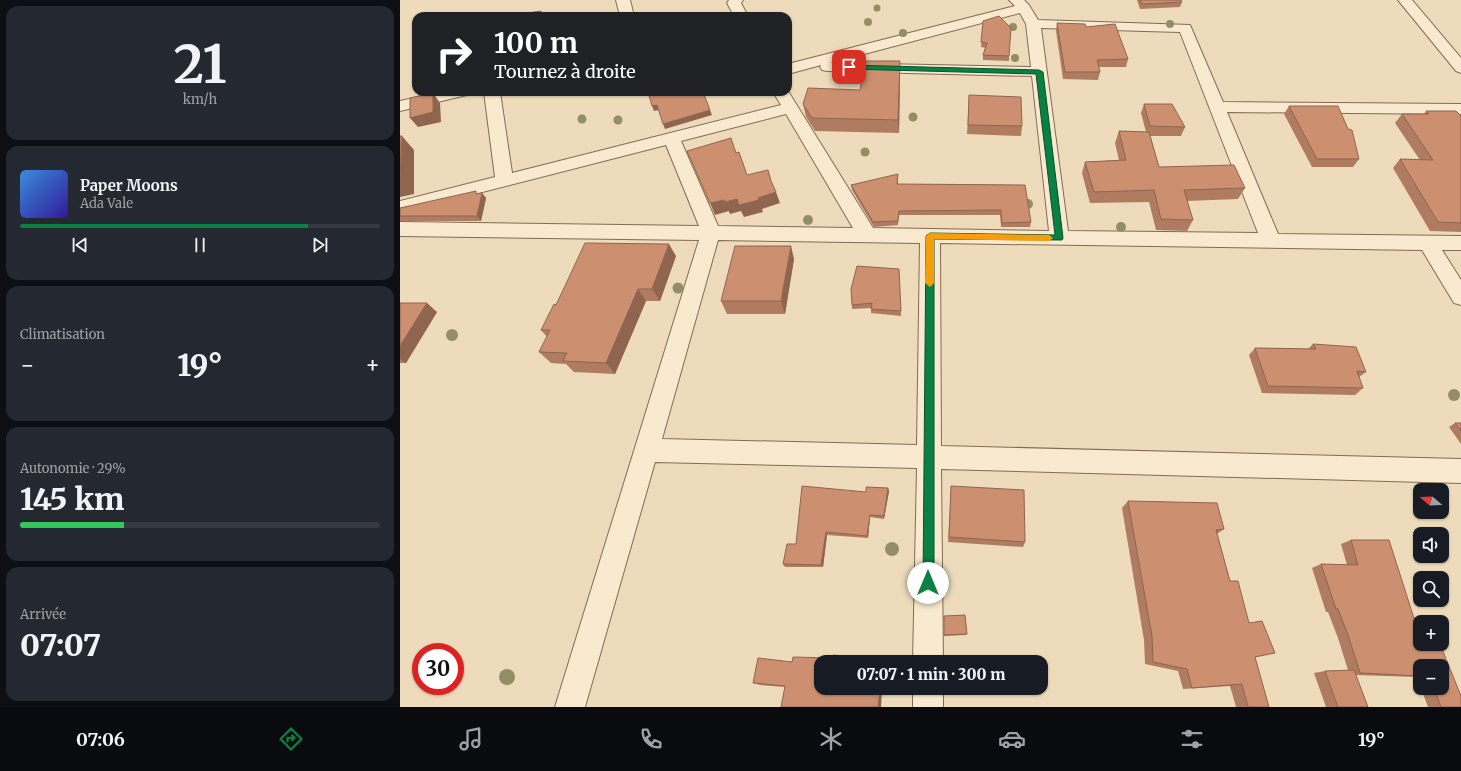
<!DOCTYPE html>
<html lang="fr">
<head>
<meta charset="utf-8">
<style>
	body { margin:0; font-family:Merriweather,serif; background:#242831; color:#f1f3f6; height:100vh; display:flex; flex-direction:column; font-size:15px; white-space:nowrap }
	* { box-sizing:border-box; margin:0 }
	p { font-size:13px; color:#9ea1a6 }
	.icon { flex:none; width:22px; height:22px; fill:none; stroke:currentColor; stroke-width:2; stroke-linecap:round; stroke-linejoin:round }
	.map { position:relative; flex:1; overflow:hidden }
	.details { display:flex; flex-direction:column; gap:6px; padding:6px; background:#0d0f14; width:400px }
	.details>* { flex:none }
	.top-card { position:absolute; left:12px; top:12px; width:380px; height:84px; border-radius:12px; box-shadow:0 1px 3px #0004; background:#202124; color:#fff; overflow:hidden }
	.needle { width:26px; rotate:289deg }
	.fabs { position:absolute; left:1013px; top:483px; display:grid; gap:8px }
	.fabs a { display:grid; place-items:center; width:36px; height:36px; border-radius:8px; background:#171b24; box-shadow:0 1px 3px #0004; font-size:20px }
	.speed { position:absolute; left:12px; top:643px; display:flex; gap:8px; font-size:20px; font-weight:700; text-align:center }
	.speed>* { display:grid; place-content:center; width:52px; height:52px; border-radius:50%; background:#171b24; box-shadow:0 1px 3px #0004; line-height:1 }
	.speed .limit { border:6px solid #d22; background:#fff; color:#111 }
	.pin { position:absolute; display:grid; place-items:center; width:34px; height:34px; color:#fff; margin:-17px; border-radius:8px; box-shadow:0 2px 6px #0006 }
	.me { position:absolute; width:44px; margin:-22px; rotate:0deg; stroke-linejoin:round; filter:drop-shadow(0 0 3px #0008) }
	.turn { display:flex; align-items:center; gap:14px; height:84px; padding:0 16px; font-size:18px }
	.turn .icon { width:52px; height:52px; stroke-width:2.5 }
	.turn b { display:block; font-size:28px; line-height:34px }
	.big { font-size:30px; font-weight:800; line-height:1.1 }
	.details .tile { flex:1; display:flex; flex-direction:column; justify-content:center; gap:6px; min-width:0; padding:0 14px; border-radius:12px; background:#242831 }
	.details .dial { align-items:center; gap:0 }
	.dial b { font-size:52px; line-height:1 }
	.song { display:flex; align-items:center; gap:12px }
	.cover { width:48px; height:48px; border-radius:6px; background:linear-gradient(135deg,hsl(210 70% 55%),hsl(250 70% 35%)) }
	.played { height:4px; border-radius:2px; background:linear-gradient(90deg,#0b8043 80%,#363941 80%) }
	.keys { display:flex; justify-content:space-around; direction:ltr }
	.heat { display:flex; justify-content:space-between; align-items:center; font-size:22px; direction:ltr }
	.charge { height:6px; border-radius:3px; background:linear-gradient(90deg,#34c759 29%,#363941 0) }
	.trip { position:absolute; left:414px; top:655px; width:234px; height:40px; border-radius:12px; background:#171b24; box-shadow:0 1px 3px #0004; font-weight:800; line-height:40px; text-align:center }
	.dock { display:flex; height:64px; justify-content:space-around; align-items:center; background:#090b0e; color:#9ea1a6 }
	.dock .icon { width:28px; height:28px }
	.dock .selected { color:#0b8043 }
	.dock b { font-size:18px; color:#f1f3f6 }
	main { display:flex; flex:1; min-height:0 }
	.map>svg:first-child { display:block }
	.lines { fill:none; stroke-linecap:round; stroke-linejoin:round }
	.minor-casing { stroke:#846b56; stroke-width:2 }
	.minor { fill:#f9e9cf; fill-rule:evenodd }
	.tree { fill:#928f67 }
	.wall { fill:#af7c61 }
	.shaded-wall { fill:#8f654f }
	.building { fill:#cc9071; stroke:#8f654f }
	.route { fill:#0b8043; stroke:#07532c }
	.slow { fill:#f59e0b }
</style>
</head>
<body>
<main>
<section class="details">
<div class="tile dial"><b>21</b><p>km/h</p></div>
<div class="tile">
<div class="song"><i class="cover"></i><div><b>Paper Moons</b><p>Ada Vale</p></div></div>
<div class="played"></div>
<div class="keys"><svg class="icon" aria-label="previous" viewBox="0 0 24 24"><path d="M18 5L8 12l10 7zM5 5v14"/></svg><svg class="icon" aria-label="pause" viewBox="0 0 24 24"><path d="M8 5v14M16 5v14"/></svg><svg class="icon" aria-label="next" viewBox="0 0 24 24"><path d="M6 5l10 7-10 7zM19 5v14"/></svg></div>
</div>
<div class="tile"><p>Climatisation</p>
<div class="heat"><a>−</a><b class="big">19°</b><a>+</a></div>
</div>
<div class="tile"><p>Autonomie · 29%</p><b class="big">145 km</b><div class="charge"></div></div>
<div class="tile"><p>Arrivée</p><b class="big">07:07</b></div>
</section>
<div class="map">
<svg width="1061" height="707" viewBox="0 0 1061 707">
	<rect width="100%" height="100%" fill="#eddbbc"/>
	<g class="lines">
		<g class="minor-casing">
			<path id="minor" d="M216 0H230L234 16H220Z
				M329 0H343L341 3 348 16H334L327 3Z
				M609 0H624L629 5 638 20 790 25 823 102 1061 104V114L827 112 878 234 1061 236V250H1042L1061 280V305L1054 303 1022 250 540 243 541 446 1061 459V483L541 469 543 662H513L517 468 255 462 185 707H155L299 240 0 236V222L299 226 266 145 0 213V201L95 177 84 92H100L112 173 381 105 373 92 388 91 473 228 649 231 632 76 427 71 422 70 420 67 421 65 388 74V64L615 6ZM620 13 626 24 631 67 430 63ZM641 28 780 32 858 233 668 231ZM386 114 453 228 318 226 281 141ZM318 240 520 243 517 445 262 439Z
				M998 0H1012L1061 58V73L1056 71Z
				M40 92H69L67 95 0 111V101Z
				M513 688H543V707H513Z"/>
		</g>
		<use href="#minor" class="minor"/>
	</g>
	<g class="tree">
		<circle cx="477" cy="8" r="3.5"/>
		<circle cx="468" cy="22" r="4"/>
		<circle cx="770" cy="24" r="4"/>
		<circle cx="613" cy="27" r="4"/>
		<circle cx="503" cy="33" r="4"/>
		<circle cx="615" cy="58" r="4"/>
		<circle cx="513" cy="117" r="4.5"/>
		<circle cx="182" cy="119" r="4.5"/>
		<circle cx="218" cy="120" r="4.5"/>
		<circle cx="465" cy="152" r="4.5"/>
		<circle cx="628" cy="204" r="5"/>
		<circle cx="408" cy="220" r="5"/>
		<circle cx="721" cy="227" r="5"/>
		<circle cx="278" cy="288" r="5.5"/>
		<circle cx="52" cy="335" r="6"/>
		<circle cx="1054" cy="395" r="6"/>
		<circle cx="492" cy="549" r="7"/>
		<circle cx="107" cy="677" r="8"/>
	</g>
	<path class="wall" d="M737 0H781L782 2 780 7 740 9Z
		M583 21 609 56V61L583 60V55L586 48 581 47Z
		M657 23 686 27 728 59 726 67H699L700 72 698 80 663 79 656 31Z
		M500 74 499 133 415 131 406 117 403 104 460 90Z
		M569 95 622 126 621 136 567 134Z
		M744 104 785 127 781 136H750L759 167 845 188 838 199 787 201 793 220 787 231 756 230 749 202 690 203 682 173 685 162 719 160 715 143 719 131 746 132 741 113Z
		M889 106 959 159 953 167H912L884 114Z
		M1026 111 1061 116V232L1030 231 993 168 1000 159 1020 160 995 123 1002 114H1024Z
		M498 179V184L625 185 631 222 630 227H601L600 215H499L498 225 474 227 452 190 451 185Z
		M82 193 86 198 81 221H0V208Z
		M276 256 260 301H246L215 374 174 372 166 364 151 363 139 352 147 337 141 330Z
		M394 259 385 314H327L321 301Z
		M499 269 501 316 471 313V308L452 309V305Z
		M0 303 37 312 6 363H0Z
		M913 344 966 372 959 377 963 388 955 395 862 393 849 355 855 348 908 349Z
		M1055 423H1061V444L1049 427Z
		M551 486 625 542 623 547 548 542Z
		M489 491 484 519 470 517 468 538 427 535 423 567H385L383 564 396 544 466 492Z
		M728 501 824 529 817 534 830 581 849 623 875 653 855 657 869 707H836L830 686 783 689 778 671 745 664 744 640 722 508Z
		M951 540 1020 637 1061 707H1028L1021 688H1042L1020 666V686L1017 677 955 675 968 707H926L914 673 925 671 948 670 938 638 928 612H926L912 568 921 564 947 565 941 544Z
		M544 616 567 634 566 635 544 636Z
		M490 660 491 662H421L489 688 488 692 385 687 360 685 353 683 392 662Z"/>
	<path class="shaded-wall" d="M141 11 144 16H140Z
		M500 61V74L499 133 498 120Z
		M33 93 40 103 41 122 18 127 10 118Z
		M257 105 259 110 254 111 252 106Z
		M310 110 312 115 265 129 263 124Z
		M2 136 14 150V194L0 197V180Z
		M368 170 374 192H376L380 203 362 209 363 212 344 217 341 211 330 214 325 202 337 199 358 198Z
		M82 193 86 198 81 221 77 216Z
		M324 200 329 211 315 215 310 203Z
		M269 244 276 256 260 301 252 289Z
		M391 246 394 259 385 314 381 301Z
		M238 289 246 301 215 374 206 363Z
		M27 303 37 312 6 363 0 359V346Z
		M488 488 489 491 484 519V516Z
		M470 515V517L468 538 467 536Z
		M426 532 427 535 423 567 421 565Z
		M480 689 482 691 481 707H478Z"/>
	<path class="building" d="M740 0H781L782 2 742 4Z
		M141 11 140 16H107Z
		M599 16 611 28 609 56 583 55 587 43 581 42 583 21Z
		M657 23 685 24 686 27 715 24 728 59 697 60 700 72H665Z
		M465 61H500L498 120 412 118 403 104 408 88 460 90Z
		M248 92H303L310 110 263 124 257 105 252 106Z
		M33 93V112L10 118V98Z
		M569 95 621 97 622 126 568 125Z
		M744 104H772L785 127 750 126Z
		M889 106H938L948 129 952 130 959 159H917Z
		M1026 111H1056L1061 116V223L1038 222 1000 159 1033 160 1002 114H1029Z
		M719 131 749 132 759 167 834 165 845 188 784 190 793 220 761 219 754 190 694 192 685 162 726 160Z
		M0 136H2L0 180Z
		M331 138 336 153 339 152 347 175 368 170 371 181 376 192 358 198 359 200 339 205 337 199 325 202 324 200 310 203 287 151Z
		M498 174 497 184 625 185 631 222 602 223 601 210 499 211 498 221 473 222 451 185Z
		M76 191V194L82 193 77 216H0V208Z
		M185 243 269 244 252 289H238L206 363 163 361 167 353 139 352 150 330H141L154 304 156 305Z
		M335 246H391L381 301H321Z
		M457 266 499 269 501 311 471 309 472 303 452 305 451 289Z
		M0 303H27L0 346Z
		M913 344 956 347 966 372 957 371 963 388 868 386 855 348 916 349Z
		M1055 423H1061V431Z
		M402 486 466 492V487L488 488 484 516 470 515 467 536 426 532 421 565 383 564 387 544H396Z
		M551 486 624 490 625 542 549 537Z
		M728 501 817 503 824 529 816 530 830 581H838L849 623 862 621 875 653 855 657 869 707H848L842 684 792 688 787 669 753 662 752 636Z
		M951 540H989L1020 637V644H1040L1061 696V707H1041L1034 688H1042V666H1020V676L960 673 948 635 938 609H936L921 564 958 565Z
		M565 615 567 634 544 635V616Z
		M433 655 490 660V662H421V688H487V690L480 689 478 707H381L385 686 353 683 358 658 392 662 393 657 433 658Z
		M954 670 968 707H938L925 671Z"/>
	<path class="route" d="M449 65 639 70 643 72 663 238 662 240 534 239V583L532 587 528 589 524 587 523 583 526 236 530 233 655 235 636 74 447 69V66Z"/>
	<path class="slow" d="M530 233 649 235 653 238 649 241 534 239V283L530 287 525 283 526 236Z"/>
</svg>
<div class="fabs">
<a><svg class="needle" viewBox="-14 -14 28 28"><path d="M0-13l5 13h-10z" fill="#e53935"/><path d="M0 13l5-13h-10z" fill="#9ea1a6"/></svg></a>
<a><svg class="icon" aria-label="sound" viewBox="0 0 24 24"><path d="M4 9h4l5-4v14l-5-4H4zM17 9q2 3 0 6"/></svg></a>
<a><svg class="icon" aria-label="search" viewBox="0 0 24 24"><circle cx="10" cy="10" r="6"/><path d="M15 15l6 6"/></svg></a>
<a>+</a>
<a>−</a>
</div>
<div class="speed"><div class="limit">30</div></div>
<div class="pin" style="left:449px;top:67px;background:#d93025"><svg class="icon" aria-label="arrive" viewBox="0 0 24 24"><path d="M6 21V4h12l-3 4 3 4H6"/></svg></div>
<svg class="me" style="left:528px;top:583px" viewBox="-20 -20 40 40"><circle r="19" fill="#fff"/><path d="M0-13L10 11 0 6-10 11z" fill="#0b8043"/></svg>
<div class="trip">07:07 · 1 min · 300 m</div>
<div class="top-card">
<div class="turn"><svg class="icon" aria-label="right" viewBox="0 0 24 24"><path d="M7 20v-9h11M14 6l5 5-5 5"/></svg><div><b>100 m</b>Tournez à droite</div></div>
</div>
</div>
</main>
<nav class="dock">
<b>07:06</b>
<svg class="icon selected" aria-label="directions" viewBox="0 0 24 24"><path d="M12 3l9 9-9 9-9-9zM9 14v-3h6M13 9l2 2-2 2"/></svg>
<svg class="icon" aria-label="music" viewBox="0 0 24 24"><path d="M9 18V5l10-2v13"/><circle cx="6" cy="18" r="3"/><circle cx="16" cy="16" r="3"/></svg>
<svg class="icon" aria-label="phone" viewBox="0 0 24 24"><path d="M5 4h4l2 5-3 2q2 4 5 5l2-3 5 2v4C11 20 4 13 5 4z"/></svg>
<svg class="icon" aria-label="climate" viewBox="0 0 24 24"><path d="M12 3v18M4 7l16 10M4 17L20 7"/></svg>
<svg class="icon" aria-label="car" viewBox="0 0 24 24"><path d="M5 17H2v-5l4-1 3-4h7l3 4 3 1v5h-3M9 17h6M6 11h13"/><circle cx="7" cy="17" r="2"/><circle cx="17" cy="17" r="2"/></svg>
<svg class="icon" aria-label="filters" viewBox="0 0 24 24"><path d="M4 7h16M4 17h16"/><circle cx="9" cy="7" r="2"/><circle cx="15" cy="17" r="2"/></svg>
<b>19°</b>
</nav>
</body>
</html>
